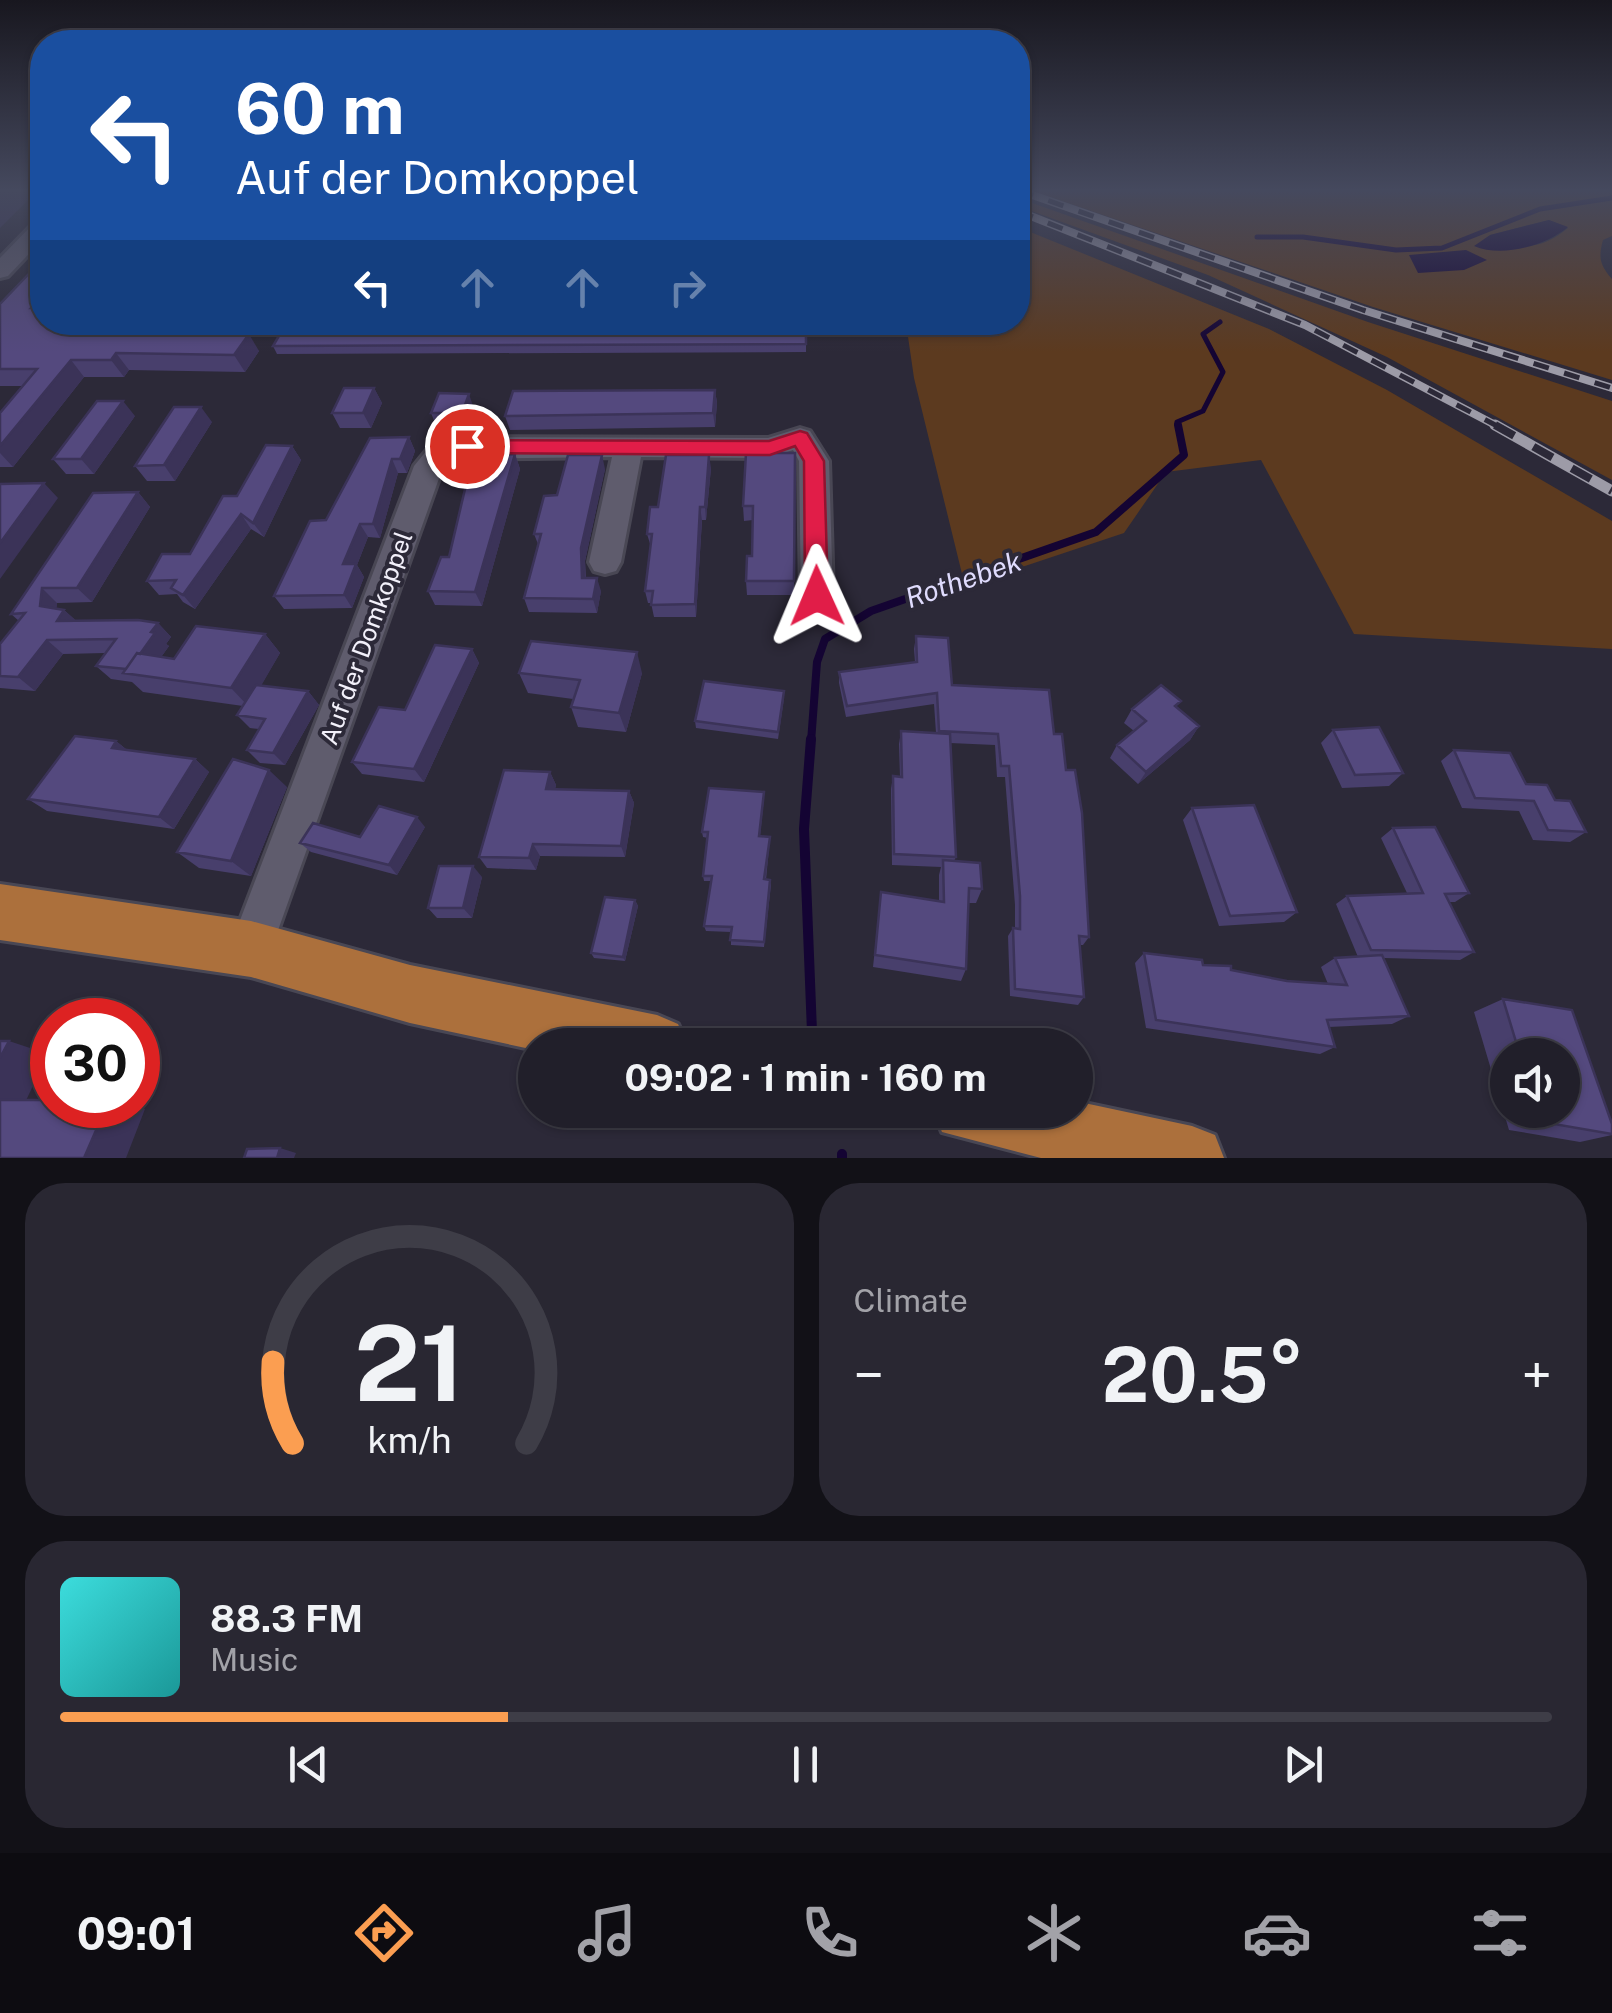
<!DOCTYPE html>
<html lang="en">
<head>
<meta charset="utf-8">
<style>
	body { margin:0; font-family:"Public Sans",sans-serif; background:#292732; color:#f1f3f6; height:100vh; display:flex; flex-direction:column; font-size:38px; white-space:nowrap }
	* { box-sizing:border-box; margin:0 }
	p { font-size:32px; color:#a2a2a8 }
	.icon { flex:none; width:55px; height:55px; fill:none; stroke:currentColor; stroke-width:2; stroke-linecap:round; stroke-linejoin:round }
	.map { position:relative; height:1158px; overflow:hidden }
	.drawer { display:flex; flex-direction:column; gap:25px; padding:25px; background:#121117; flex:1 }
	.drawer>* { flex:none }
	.guide { position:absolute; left:30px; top:30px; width:1000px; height:305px; border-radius:40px; box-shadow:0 2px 8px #0004,0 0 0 2px #3e3d47; background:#1a4fa0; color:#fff; overflow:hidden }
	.tools { position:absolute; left:1490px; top:1038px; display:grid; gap:20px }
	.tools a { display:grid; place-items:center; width:90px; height:90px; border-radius:50%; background:#211f2a; box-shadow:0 2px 8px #0004,0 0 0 2px #3e3d47; font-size:50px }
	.speed { position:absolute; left:30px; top:998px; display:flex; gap:20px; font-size:50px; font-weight:700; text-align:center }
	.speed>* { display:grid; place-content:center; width:130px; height:130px; border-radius:50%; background:#211f2a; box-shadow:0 2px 8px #0004,0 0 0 2px #3e3d47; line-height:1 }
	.speed .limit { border:15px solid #d22; background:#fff; color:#111 }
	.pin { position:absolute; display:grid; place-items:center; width:85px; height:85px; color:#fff; margin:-42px; border:5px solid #fff; border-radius:50%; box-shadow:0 2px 10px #0007 }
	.me { position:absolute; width:110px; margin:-55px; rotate:359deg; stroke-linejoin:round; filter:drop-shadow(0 0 8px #0008) }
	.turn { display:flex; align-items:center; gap:35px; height:210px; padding:0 40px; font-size:45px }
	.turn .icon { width:130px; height:130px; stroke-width:2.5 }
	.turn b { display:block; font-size:70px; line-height:85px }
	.lanes { display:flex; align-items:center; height:95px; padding:0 40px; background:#0003; justify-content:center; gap:50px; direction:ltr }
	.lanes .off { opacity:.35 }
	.big { font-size:75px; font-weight:700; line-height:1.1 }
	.drawer .widget { flex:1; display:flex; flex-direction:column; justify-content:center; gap:15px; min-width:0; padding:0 35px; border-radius:40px; background:#292732 }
	.drawer .dial { align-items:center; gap:0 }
	.dial svg { height:260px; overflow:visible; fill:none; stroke:#3e3d47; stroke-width:7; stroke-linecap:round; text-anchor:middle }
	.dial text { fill:#f1f3f6; stroke:none }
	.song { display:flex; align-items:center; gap:30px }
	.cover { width:120px; height:120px; border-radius:15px; background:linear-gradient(135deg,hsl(180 70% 55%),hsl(180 70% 35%)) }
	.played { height:10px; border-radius:5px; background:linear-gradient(90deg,#fb9e51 30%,#3e3d47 30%) }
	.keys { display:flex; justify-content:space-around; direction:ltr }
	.heat { display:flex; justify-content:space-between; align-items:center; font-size:55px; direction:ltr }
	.drawer .tiles { flex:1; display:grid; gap:25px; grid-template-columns:1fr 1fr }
	.widget:last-child { grid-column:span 2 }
	.trip { position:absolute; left:518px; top:1028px; width:575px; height:100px; border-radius:50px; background:#211f2a; box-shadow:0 2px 8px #0004,0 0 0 2px #3e3d47; font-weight:700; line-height:100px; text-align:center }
	.menu { display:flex; height:160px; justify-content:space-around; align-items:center; background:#0d0c11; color:#a2a2a8 }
	.menu .icon { width:70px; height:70px }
	.menu .selected { color:#fb9e51 }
	.menu b { font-size:45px; color:#f1f3f6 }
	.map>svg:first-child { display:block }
	.green { fill:#5c3a1f; fill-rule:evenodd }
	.water { fill:#140433 }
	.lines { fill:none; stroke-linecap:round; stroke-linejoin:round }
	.stream-far2 { stroke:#140433; stroke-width:5 }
	.stream-far1 { stroke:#140433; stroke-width:8 }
	.stream { stroke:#140433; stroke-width:10 }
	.minor-casing { stroke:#494754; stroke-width:6 }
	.major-casing { stroke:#494754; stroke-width:6 }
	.minor { fill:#5f5c6d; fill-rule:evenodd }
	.major { fill:#ac703c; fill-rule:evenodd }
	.rail-far1-casing { stroke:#9d9ba7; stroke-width:8 }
	.rail-casing { stroke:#9d9ba7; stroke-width:11 }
	.rail-far1 { stroke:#2c2938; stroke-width:5; stroke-dasharray:16; stroke-linecap:butt }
	.rail { stroke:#2c2938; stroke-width:8; stroke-dasharray:22; stroke-linecap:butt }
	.wall { fill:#483f6c; fill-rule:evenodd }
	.shaded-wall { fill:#3b3358 }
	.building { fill:#54497e; stroke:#3b3358; stroke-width:2.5 }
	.route { fill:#e11d48; stroke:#92132f; stroke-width:2.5 }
	.labels { text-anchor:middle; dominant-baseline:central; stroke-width:8; stroke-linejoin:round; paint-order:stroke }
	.street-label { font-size:25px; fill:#f2f0fa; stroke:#2c2938 }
	.water-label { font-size:28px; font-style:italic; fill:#dfdbfd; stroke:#2c2938 }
</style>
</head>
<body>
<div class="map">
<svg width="1612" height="1158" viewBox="0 0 1612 1158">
	<rect width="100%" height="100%" fill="#2c2938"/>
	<path class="green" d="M1030 190H1612V236L1603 240C1598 258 1600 265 1612 279V380L1373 307ZM1549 220 1568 228C1541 250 1520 251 1490 235Z
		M1018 198 1368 322 1612 401V480L1387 357 1208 275 1018 206Z
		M1018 227 1269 329 1387 390 1612 521V649L1354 634 1261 460 1166 472 1124 533 965 586 914 378 906 323 1018 322Z"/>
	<path class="water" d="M1549 220 1568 227C1545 246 1502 258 1474 246L1490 235Z
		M1466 250 1487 260 1464 270 1418 273 1409 255Z"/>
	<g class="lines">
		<path class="stream-far2" d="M1257 237H1303L1396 250 1442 248 1540 209 1612 198
			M1178 427 1177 422 1203 411 1223 372 1203 334 1220 322"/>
		<path class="stream-far1" d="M811 742 817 662 825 639 871 611 1096 532 1184 455 1178 425"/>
		<path class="stream" d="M811 739 804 829 812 1032
			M842 1154V1158"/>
		<g class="minor-casing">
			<path id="minor" d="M42 221V240L8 276 0 278V258L34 223Z
				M800 428 810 431 829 461 833 596 829 605 817 609 805 605 801 596 799 461 793 450 769 458 641 457 621 562 616 571 605 574 594 571 589 562 612 457 451 459 442 470 266 964 251 971 236 964 229 949 414 466 432 444 467 437 768 438Z"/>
		</g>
		<g class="major-casing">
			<path id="major" d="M0 884 251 921 410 965 657 1015 678 1024 687 1045H535V1050L410 1023 251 977 0 940Z
				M1075 1101 1192 1126 1215 1135 1224 1158H1041L942 1132 933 1110H1075Z"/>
		</g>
		<use href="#minor" class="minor"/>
		<use href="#major" class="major"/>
		<g class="rail-far1-casing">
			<path id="rail-far1" d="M1018 190 1363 310 1612 388
				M1018 211 1305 325 1499 427"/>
		</g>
		<g class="rail-casing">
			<path id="rail" d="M1495 425 1612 491"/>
		</g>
		<use href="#rail-far1" class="rail-far1"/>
		<use href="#rail" class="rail"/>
	</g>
	<path class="wall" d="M0 304 42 322H238L232 334 259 351 245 372 129 370 124 377H84L13 467H0V413L23 386H0Z
		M336 322H388L379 327 806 322V352L277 354 273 346 341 327Z
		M374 388 382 403 371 428H340L332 413Z
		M715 390 717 403 715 427 510 430 505 416Z
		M474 409 467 428H437L431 413Z
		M135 416 94 474H66L53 459Z
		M212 422 175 481H147L135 466Z
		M409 437 415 451 407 473H398L380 538 368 537 357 565 364 577 352 608 284 609 274 596 326 520Z
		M292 446 301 460 264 537 251 529 195 609 183 602 177 594 159 595 147 581 190 554 237 496Z
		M795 453 794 595H747L746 581 752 556 753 520 744 521 743 506Z
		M515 454 520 469 482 606 435 605 428 591Z
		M711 468 706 520H702L696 617H654L651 603H648L645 591 651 547 647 534 658 507Z
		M605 469 585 561 586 578 601 591 597 613 529 612 524 598 538 544 534 534 557 495Z
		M138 492 150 507 92 602 57 603 56 608 64 610 75 620 158 623 171 637 166 644 169 646 161 657 174 659 265 634 280 653 261 685 308 691 319 705 285 765 260 763 247 750 259 729 250 728 237 715 243 706 143 692 132 682 111 679 96 666 105 653 63 654 35 691 0 688V644L19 621 11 614Z
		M916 636 952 685 1054 734 1089 937 1083 945H1080L1084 997 1078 1005 1010 996 1008 936 1013 928H1015V905L1005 777H997L995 745 950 743 956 857 954 861 982 889 976 903H968L966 969 961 981 873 967 881 892 939 901V875L941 867 892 865 891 789 893 776 900 777 899 744 901 731 936 733 934 704 846 717 839 683V672L915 662 914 649Z
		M472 649 479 663 424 782 362 774 352 762 405 710Z
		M519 673H642L626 732 578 727 571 707 573 699 528 693Z
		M784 698 778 739 696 728 695 721Z
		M1177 708 1199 726 1190 740 1138 784 1110 758 1117 745 1134 731 1124 723 1132 709Z
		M1333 730 1403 773 1389 786 1342 788 1321 743Z
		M116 741 127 750 195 759 209 772 174 829 47 811 28 799Z
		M1454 750 1555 800 1586 832 1570 842 1533 840 1519 811 1462 808 1441 761Z
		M550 772 556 785 555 789 629 791 634 803 625 857 540 856 536 870 487 868 479 857Z
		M287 787 251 876 199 868 177 852Z
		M764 798 760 836 770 837 766 880H770L771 885 764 947 731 945V932L706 931 704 926 711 881H704L703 876 708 838 703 837 702 832Z
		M1192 808 1297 912 1284 922 1219 926 1183 820Z
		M425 827 397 875 311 852 300 843 360 837Z
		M1393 828 1469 893 1455 902H1449L1474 952 1460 960 1384 958 1409 1016 1392 1024 1329 1027 1335 1047 1320 1054 1146 1028 1135 963 1144 953 1287 981 1328 984 1321 967 1335 958 1358 957 1336 904 1347 896 1407 893 1381 838Z
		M482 877 472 918H437L428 908Z
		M635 900 638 906 625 961 594 958 591 953Z
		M1503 999 1572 1010 1612 1124V1135L1580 1142 1509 1130 1474 1012ZM1508 1055H1562V1110H1508Z"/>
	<path class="shaded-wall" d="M0 190H38L0 228Z
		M42 296V322L31 308Z
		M218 322 238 323 221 350 211 334Z
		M367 322H388L362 335 358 327Z
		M249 334 259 351 245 372 234 355Z
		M116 353 129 370 124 377 111 360Z
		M71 360 84 377 13 467 0 453V446Z
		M374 388 382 403 371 428 363 413Z
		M715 390 717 403 715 427 713 413Z
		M469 394 474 409 467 428 462 413Z
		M123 401 135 416 94 474 81 459Z
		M201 407 212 422 175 481 164 465Z
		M409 437 415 451 407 473 400 459Z
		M292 446 301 460 264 537 253 523Z
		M515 454 520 469 482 606 475 592Z
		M602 455 605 469 585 561 586 591 582 578 581 548Z
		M709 455 711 468 706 520 705 507Z
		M392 459 398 473 380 538 373 524Z
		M44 483 58 498 0 579V543Z
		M138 492 150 507 92 602 77 588Z
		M700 507 702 520 696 617 695 604Z
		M241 514 251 529 195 609 183 595Z
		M360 524 368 537 357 565 364 577 352 608 344 595 343 564Z
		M597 578 601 591 597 613 593 599Z
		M42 588 57 603 56 620 40 606Z
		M64 610 79 623 57 621Z
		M158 623 171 637 166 644 169 646 148 676 129 669Z
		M265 634 280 653 249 707 231 688Z
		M47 640 63 654 35 691 18 677Z
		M472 649 479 663 424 782 414 769Z
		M637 652 642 673 626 732 619 713Z
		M308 691 319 705 285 765 273 753Z
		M1199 726 1190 740 1138 784 1146 772Z
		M116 741 132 754 112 748Z
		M195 759 209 772 174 829 159 817Z
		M269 770 287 787 251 876 231 861Z
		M550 772 556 785 552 801 546 789Z
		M629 791 634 803 625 857 621 846Z
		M417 817 425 827 397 875 389 865Z
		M533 844 540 856 536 870 529 858Z
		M473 866 482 877 472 918 463 908Z
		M635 900 638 906 625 961 623 957Z
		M9 1041 48 1054 21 1111 0 1106V1058Z
		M107 1105H130L145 1109 126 1158H84Z
		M280 1148 296 1153 294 1158H277Z"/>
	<path class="building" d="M42 260V296L31 308H42V322H218L211 334H249L234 355 116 353 111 360H71L0 446V413L37 369H0V304Z
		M341 322H367L358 327 500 326 501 322H806V344L273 346 284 327H346Z
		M344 388H374L363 413H332Z
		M715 390 713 413 505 416 513 391Z
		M439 393 469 394 462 413H431Z
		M97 401H123L81 459H53Z
		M174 407H201L164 465 135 466Z
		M409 437 400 459H392L373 524H360L343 564H356L344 595 274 596 310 521 326 520 370 438Z
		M266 445 292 446 253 523 241 514 183 595 171 588 176 580 147 581 162 554H190L223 496H237Z
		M746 453H795L794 581H746L747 556H752L753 506H743Z
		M515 454 475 592 428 591 441 557H449L473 455Z
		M568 455H602L581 548 582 578H597L593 599 524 598 541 534H534L544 496 557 495Z
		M666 455H709L705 507H700L695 604 651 605 653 591H645L652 534H647L650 507H658Z
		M44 483 0 543V484Z
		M138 492 77 588H42L40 606 64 610 57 621 138 620 158 623 151 632 155 633 140 654 137 653 126 669 96 666 116 639 47 640 18 677 0 676V644L25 613 11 614 93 493Z
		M196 626 265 634 231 688 123 673 137 653 174 659Z
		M916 636 948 638 952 685 1049 690 1054 734H1062L1066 770H1075L1082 813 1089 937 1079 936 1084 997 1015 989 1013 928 1020 929V896L1009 766H1001L998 734 939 731 937 693 847 706 839 672 917 662Z
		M531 641 637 652 619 713 571 707 580 680 519 673Z
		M435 645 472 649 414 769 352 762 379 707 405 710Z
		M704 681 784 691 778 732 695 721Z
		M256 685 308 691 273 753 247 750 265 719 237 715Z
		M1161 685 1181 701 1175 706 1199 726 1146 772 1117 745 1146 721 1132 709Z
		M1379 727 1403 773 1355 775 1333 730Z
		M901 731 950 734 956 857 894 854 893 776 902 777Z
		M75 736 116 741 112 748 195 759 159 817 28 799Z
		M1454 750 1510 753 1526 784 1547 785 1555 800 1570 801 1586 832 1548 830 1534 801 1475 798Z
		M233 759 269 770 231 861 177 852Z
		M504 770 550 772 546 789 629 791 621 846 533 844 529 858 479 857Z
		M709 788 764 792 759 836 770 837 764 879 770 880 764 942 730 940 732 927 704 926 712 876H703L708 832H702Z
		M1254 805 1297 912 1230 916 1192 808Z
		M379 806 417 817 389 865 300 843 313 823 360 837Z
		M1435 827 1469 893 1445 894 1474 952 1371 950 1347 896 1423 893 1393 828Z
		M943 860 980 863 982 889 969 888 966 969 875 955 881 892 944 902Z
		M439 866H473L463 908H428Z
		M605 897 635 900 623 957 591 953Z
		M1144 953 1202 960 1203 965 1231 966V970L1287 981 1347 985 1335 958 1382 955 1409 1016 1327 1020 1335 1047 1156 1020Z
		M1503 999 1572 1010 1612 1124V1134L1542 1122 1538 1110H1562V1055H1520Z
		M0 1041H9L0 1058Z
		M0 1100H52V1105H107L84 1158H0Z
		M280 1148 277 1158H244L247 1149Z"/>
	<linearGradient id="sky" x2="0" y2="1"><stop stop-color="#18171f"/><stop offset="0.54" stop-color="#45495e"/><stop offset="1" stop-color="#45495e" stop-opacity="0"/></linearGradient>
	<rect width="1612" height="352" fill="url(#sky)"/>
	<path class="route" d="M800 431 807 433 824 461 828 596 817 605 805 596 804 461 795 446 770 455 467 453 457 446 467 440 769 441Z"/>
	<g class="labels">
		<g class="street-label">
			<text transform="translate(366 638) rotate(-70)">Auf der Domkoppel</text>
		</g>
		<g class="water-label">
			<text transform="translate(963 579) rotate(-19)">Rothebek</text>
		</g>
	</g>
</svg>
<div class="tools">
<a><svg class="icon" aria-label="sound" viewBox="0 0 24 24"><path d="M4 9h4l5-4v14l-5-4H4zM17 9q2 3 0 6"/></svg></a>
</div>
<div class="speed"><div class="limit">30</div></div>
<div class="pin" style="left:467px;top:446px;background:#d93025"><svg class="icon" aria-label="arrive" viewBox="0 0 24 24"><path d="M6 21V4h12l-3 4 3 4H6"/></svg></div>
<svg class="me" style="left:817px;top:596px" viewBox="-20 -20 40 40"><path d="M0-17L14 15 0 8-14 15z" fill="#e11d48" stroke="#fff" stroke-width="4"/></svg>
<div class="trip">09:02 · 1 min · 160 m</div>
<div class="guide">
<div class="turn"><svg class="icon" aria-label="left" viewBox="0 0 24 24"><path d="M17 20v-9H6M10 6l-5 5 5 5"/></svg><div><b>60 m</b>Auf der Domkoppel</div></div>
<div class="lanes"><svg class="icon" aria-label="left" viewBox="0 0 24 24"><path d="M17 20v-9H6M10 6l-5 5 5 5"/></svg><svg class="icon off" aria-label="ahead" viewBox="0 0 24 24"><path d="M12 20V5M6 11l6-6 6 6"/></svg><svg class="icon off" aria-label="ahead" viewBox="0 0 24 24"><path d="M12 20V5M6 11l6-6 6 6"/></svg><svg class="icon off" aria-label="right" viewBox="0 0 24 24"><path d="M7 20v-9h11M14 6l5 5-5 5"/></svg></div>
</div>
</div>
<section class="drawer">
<div class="tiles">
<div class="widget dial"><svg viewBox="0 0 100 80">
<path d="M14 69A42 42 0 1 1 86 69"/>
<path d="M14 69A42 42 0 0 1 8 44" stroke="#fb9e51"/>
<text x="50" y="56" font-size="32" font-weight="700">21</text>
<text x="50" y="72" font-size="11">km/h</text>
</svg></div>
<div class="widget"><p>Climate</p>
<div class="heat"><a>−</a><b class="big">20.5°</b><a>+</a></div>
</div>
<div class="widget">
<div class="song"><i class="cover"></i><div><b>88.3 FM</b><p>Music</p></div></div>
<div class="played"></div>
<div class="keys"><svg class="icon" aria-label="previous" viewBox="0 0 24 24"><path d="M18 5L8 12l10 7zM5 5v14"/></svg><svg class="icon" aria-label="pause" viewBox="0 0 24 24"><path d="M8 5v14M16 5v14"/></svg><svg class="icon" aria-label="next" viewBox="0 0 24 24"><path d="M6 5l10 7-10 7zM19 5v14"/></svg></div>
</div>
</div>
</section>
<nav class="menu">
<b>09:01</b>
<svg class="icon selected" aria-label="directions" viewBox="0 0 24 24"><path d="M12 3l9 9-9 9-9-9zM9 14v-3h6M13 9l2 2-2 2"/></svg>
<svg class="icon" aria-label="music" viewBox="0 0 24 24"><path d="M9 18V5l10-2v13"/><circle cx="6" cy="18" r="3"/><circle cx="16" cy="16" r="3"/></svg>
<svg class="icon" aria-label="phone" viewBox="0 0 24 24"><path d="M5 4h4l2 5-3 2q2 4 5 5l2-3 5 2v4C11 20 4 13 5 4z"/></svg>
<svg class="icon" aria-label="climate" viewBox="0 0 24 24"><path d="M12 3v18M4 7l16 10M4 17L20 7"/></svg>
<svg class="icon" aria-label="car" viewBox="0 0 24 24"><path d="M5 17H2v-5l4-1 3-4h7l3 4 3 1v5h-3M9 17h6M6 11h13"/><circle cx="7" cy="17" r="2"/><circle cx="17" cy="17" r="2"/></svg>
<svg class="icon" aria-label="filters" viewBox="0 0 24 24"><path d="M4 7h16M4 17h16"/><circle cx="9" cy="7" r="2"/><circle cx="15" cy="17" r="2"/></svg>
</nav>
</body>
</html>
